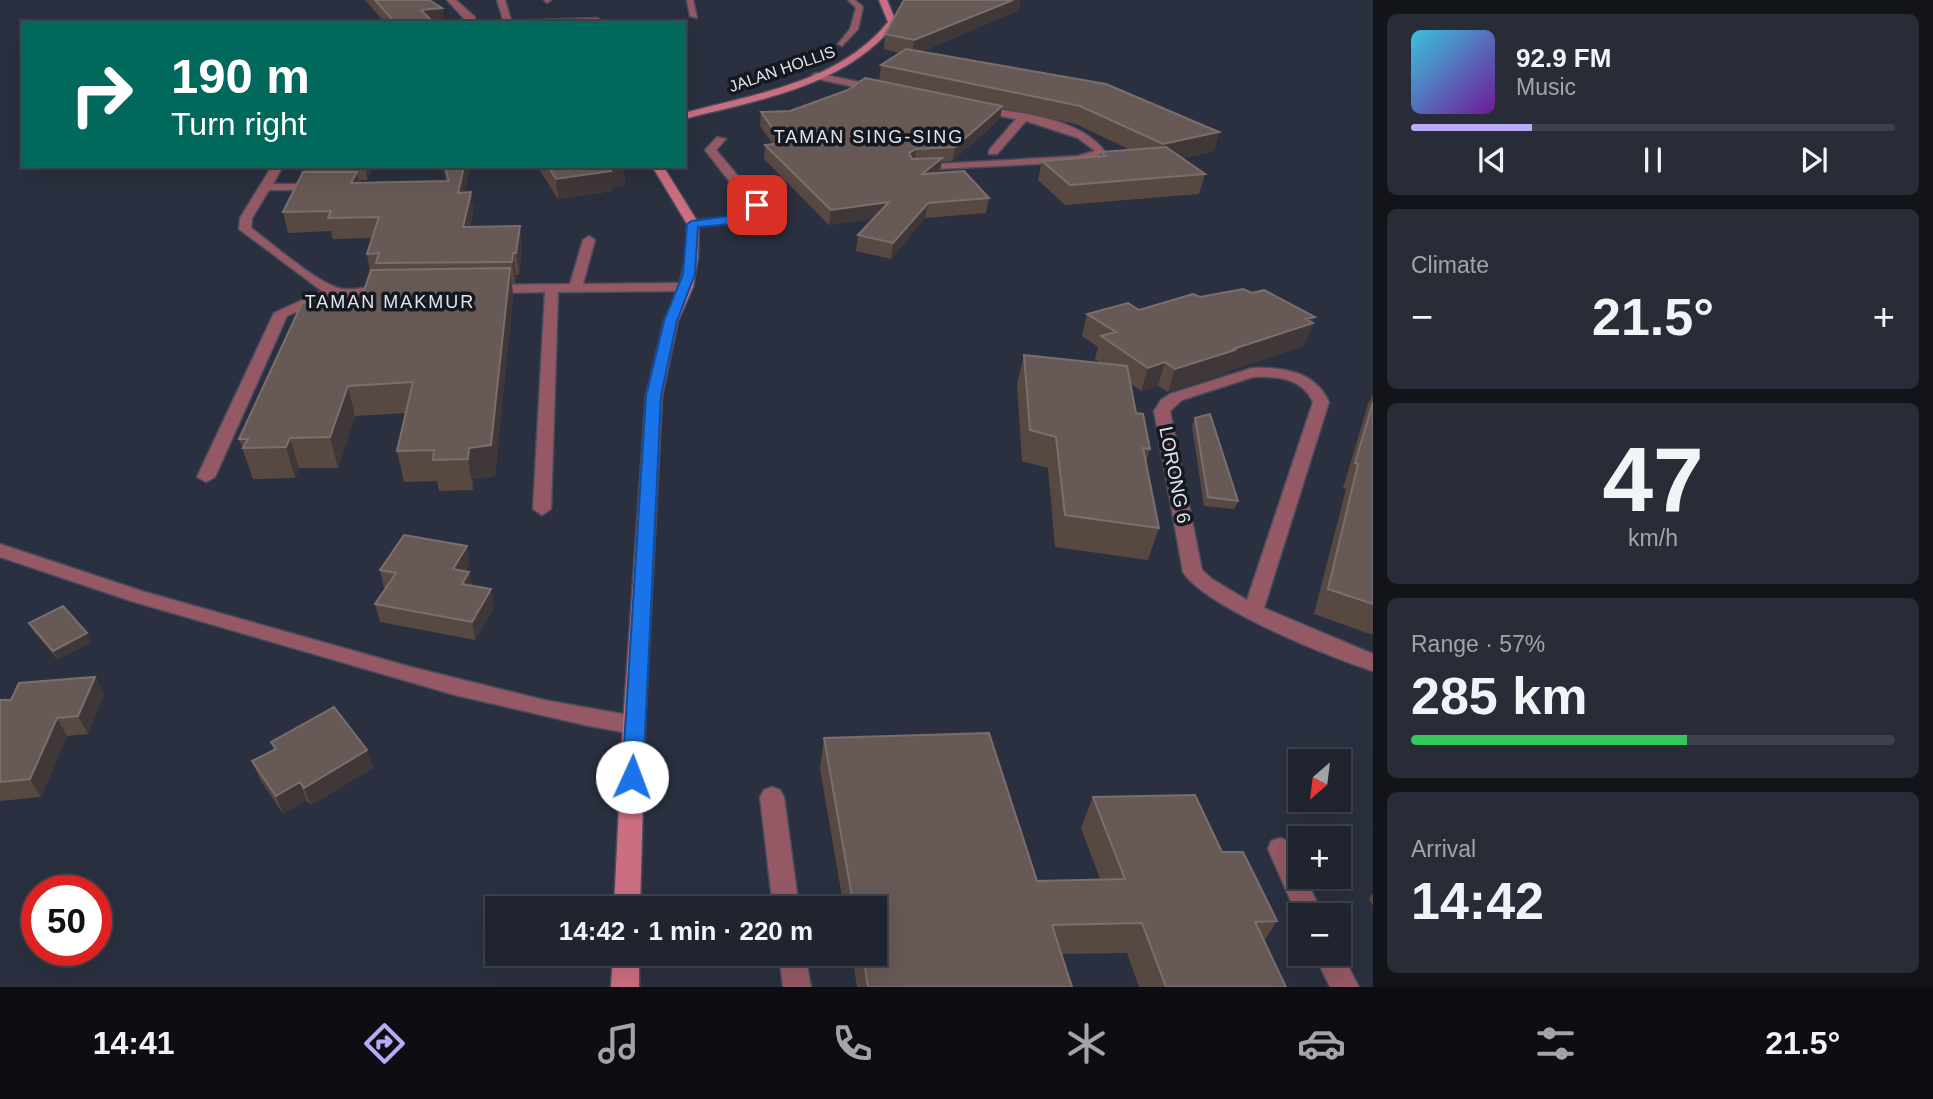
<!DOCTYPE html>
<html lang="en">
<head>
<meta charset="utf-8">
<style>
	body { margin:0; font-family:Helvetica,sans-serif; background:#282c37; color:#f1f3f6; height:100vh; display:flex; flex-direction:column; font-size:26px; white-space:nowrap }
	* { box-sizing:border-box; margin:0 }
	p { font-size:23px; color:#a2a4aa }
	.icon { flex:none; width:38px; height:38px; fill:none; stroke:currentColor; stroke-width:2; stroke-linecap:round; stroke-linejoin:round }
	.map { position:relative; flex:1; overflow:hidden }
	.panel { display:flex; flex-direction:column; gap:14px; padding:14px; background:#12141a; width:560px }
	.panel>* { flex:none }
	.hud { position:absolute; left:21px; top:21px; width:665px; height:147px; border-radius:0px; box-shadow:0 7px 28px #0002,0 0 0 2px #3d414b; background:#00695c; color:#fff; overflow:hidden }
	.needle { width:46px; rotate:208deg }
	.controls { position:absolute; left:1288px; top:749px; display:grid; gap:14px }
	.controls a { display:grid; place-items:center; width:63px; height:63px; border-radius:0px; background:#20242f; box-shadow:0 7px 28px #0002,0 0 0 2px #3d414b; font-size:35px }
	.speed { position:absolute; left:21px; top:875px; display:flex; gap:14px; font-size:35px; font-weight:700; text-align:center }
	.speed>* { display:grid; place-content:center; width:91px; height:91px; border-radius:50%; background:#20242f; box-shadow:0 7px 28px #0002,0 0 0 2px #3d414b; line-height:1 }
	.speed .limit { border:10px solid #d22; background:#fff; color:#111 }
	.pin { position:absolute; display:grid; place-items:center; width:60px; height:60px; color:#fff; margin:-30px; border-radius:14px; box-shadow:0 4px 10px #0006 }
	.me { position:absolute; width:77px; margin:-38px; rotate:2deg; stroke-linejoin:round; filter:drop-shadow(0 0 5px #0008) }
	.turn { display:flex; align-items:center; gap:24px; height:147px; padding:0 35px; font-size:32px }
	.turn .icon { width:91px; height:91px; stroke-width:2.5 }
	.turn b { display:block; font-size:49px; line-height:60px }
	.big { font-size:52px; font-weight:600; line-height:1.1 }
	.panel .widget { flex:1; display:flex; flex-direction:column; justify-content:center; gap:10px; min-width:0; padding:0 24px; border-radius:10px; background:#282c37 }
	.panel .dial { align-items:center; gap:0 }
	.dial b { font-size:91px; line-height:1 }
	.song { display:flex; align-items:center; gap:21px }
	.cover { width:84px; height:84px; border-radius:10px; background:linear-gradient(135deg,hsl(190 70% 55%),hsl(280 70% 35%)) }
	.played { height:7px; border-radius:4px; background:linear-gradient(90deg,#bbaaf6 25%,#3d414b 25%) }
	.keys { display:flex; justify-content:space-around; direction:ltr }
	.heat { display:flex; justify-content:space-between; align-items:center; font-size:38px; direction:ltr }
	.charge { height:10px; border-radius:5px; background:linear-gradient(90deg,#34c759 57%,#3d414b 0) }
	.trip { position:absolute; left:485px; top:896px; width:402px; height:70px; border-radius:0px; background:#20242f; box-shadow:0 7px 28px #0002,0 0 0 2px #3d414b; font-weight:600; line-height:70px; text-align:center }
	.dock { display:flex; height:112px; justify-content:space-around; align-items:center; background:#0d0e13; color:#a2a4aa }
	.dock .icon { width:49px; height:49px }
	.dock .current { color:#bbaaf6 }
	.dock b { font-size:32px; color:#f1f3f6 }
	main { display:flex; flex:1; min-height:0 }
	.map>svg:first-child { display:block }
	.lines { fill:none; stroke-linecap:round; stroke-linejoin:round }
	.service-casing { stroke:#474d5b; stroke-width:3 }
	.minor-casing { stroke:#474d5b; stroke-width:3 }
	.tertiary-casing { stroke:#474d5b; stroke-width:3 }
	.secondary-casing { stroke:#474d5b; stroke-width:3 }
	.service { fill:#945964; fill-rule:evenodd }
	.minor { fill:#945964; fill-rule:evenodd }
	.tertiary { fill:#945964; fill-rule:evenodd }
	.secondary { fill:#cc6e81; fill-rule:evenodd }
	.wall { fill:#584842 }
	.shaded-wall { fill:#403739 }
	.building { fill:#675955; stroke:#7a6f6d; stroke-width:2 }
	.route { fill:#1a73e8; stroke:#114b97; stroke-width:2 }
	.labels { text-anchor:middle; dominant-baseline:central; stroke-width:7; stroke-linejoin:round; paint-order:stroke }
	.far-street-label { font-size:16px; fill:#e1e5ef; stroke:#15181f }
	.far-neighbourhood-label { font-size:18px; letter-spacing:2px; fill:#e1e5ef; stroke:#15181f }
	.street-label { font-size:19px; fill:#e1e5ef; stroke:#15181f }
</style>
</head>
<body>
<main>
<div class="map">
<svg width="1373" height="987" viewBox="0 0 1373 987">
	<rect width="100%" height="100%" fill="#2a303f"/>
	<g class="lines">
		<g class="service-casing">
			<path id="service" d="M544 0H551L547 3Z
				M687 0H693L697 18 690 16Z
				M848 0H855L863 7 858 29 842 46 838 44 850 29 856 8Z
				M598 18 601 22 507 23 510 21Z"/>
		</g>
		<g class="minor-casing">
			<path id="minor" d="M447 0H456L475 17 476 23H468Z
				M816 73 878 86 883 89 878 92 813 78V74Z
				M977 106C1018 113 1081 117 1106 153L1078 162 915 170V166L919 165 1078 156 1095 151 1078 138 1026 121 997 154H989V150L1016 119 974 111V107Z
				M717 137 726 139 716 150 761 203 763 210 744 223 689 227V221L741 216 751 209 705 150Z
				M272 166H283L273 184H317L323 187 317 190H269L252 218 251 228C272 243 320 286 343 289 358 291 380 282 392 292L385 296 328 298 287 316 215 477 206 482 197 477 274 313 322 291 239 229 240 218Z
				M589 236 595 240 583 284 686 283 693 287 686 291 558 292 551 509 542 515 533 509 545 292 490 293 483 289 490 285 570 284 583 240Z
				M1252 368C1283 367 1315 371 1329 402L1264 608 1373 654V671C1331 658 1205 607 1183 572L1154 411 1161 400 1170 394ZM1253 377C1277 376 1302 378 1313 402L1247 600 1212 579 1202 570 1170 411 1182 400Z
				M0 544 145 592 411 667 544 700 634 716 642 719 645 725 642 731 634 734 589 726 455 695 131 601 0 557Z
				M772 787 780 790 784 797 799 908H773L760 797 764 790Z
				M1280 838 1289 841 1300 866V877H1305L1323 915H1300V922L1268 849 1271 841Z
				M1339 949 1359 987H1330L1314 954H1339Z
				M779 954H805L811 987H783Z"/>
		</g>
		<g class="tertiary-casing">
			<path id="tertiary" d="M497 0H505L512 23H504Z"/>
		</g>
		<g class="secondary-casing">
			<path id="secondary" d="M879 0H887L896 22C848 86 758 100 684 119V113C755 94 840 82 888 22Z
				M652 166H663L699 224 698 257 693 287 678 321 662 396 645 725 640 908H614L623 725 646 396 664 321 679 287 686 257 687 224Z
				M613 954H639V987H611Z"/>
		</g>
		<use href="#service" class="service"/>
		<use href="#minor" class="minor"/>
		<use href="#tertiary" class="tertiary"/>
		<use href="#secondary" class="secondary"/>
	</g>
	<path class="wall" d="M365 0H429L442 8 444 23H385Z
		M1019 10 921 52 1219 132 1214 151 1182 158 1205 174 1199 194 1065 205 1038 180 1042 161 1100 156 1101 152 1130 150 1076 124 1002 108 1000 119 952 161 941 162 940 172 938 173 989 198 986 213 925 218 891 259 856 251 858 235 873 219 829 225 764 159 765 145 773 144 760 126 761 112 790 111 879 81 881 65 900 53 884 49 885 34Z
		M304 166H374L367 180H359L360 183 446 181 443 166H470L465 192H471L473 212 470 227 522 246 519 275H516L515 283H512L513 296 495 476 474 479 473 490 439 491 437 481 404 482 397 451 406 413 355 416 338 468H299L295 478 253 479 239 439 314 303 362 297 370 272 367 254 372 238 333 239 331 231 288 233 283 212 305 172Z
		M537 166H634V168L624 170 625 185 612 187V191L558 199Z
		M1200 297 1313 323 1304 346 1228 371 1227 373 1168 392 1158 386 1141 391 1130 383 1136 413 1150 449 1146 461 1159 528 1148 560 1055 547 1048 468 1022 461 1017 384 1024 355 1100 363 1095 359 1098 347 1082 336 1087 314 1139 310Z
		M1373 394V635L1314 614 1346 489 1343 488 1368 404Z
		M1195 418 1238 501 1234 509 1204 506 1192 426Z
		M470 563 466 571 469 572 472 586 494 607 475 640 380 622 375 604 386 588H384L380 570Z
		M29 623 91 642 58 660 34 632Z
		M95 677 104 694 88 734 67 736 41 797 0 801V700H11Z
		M824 738 1037 881 1100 879 1081 828 1093 797 1222 852 1277 921 1264 941 1286 987H1139L1127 953 1061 954 1072 987H857L852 954H875V908H844L820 769Z
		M271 742 367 750 373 768 311 805 306 800 283 814 260 779 252 761 274 750Z
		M1373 893V906L1369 899Z"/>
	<path class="shaded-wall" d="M1013 0H1021L1019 10 912 56 914 40Z
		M442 8 444 23H423L421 10Z
		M1002 106 1000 119 952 161 955 147Z
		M1219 132 1214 151 1157 163 1163 144Z
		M916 149 914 163 909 153Z
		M942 158 940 172 920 189 922 174Z
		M365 166H374L367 180Z
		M464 166H470L461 213 458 193Z
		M613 166H634V168L624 170 625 185 612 187V191L558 199 556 179Z
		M357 172 361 191 351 183Z
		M471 192 473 212 466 248 463 227Z
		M889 202 887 217 829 225 831 210Z
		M928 203 925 218 891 259 893 243Z
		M520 226 522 246 519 275 516 253Z
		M513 253 516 275 515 283 512 262Z
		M510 268 513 296 495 476 474 479 473 490 468 459 469 448Z
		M1315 317 1312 324 1313 323 1304 346 1228 371 1227 373 1168 392 1175 369 1233 349Z
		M1165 362 1158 386 1141 391 1148 368Z
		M348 386 355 416 338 468 330 437Z
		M290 438 299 468 295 478 286 447Z
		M467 546 470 563 456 586 453 569Z
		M469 572 472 589 462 584Z
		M491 589 494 607 475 640 472 622Z
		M87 633 91 642 58 660 53 651Z
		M95 677 104 694 88 734 78 716Z
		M57 718 67 736 41 797 30 779Z
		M367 750 373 768 311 805 304 788Z
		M300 782 306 800 283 814 276 796Z"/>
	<path class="building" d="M375 0H429L442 8 421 10 434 23H388L391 18Z
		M904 0H1013L914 40 885 34Z
		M906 49 1106 84 1219 132 1163 144 1080 106 881 65Z
		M865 78 1002 106 955 147 916 149 909 153 912 159 942 158 922 174 964 171 989 198 928 203 893 243 858 235 889 202 831 210 765 145 783 143 761 112 790 111 848 90Z
		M1166 147 1205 174 1070 185 1042 161 1106 156 1101 152Z
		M445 166H464L458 193 471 192 463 227 520 226 516 253H513L512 262 376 263 379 253 367 254 379 217 328 218 331 211 283 212 303 172H357L351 183 449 181Z
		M548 166H621L608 168 611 171 556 179Z
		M510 268 491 445 469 448 468 459 433 460 434 450 397 451 413 382 348 386 330 437 290 438 286 447 243 448 248 439H239L302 303H314L317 298 362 297 371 270Z
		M1243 289 1252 293 1264 290 1315 317 1306 319 1313 323 1233 349 1235 350 1175 369 1165 362 1148 368 1101 336 1116 332 1087 314 1128 303 1139 310 1193 294 1200 297Z
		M1024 355 1127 366 1136 413 1143 414 1150 449 1143 448 1159 528 1065 515 1056 437 1030 430Z
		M1373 402V604L1328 589 1358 464 1355 463Z
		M1210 414 1238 501 1208 497 1195 418Z
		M404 535 467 546 453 569 469 572 462 584 491 589 472 622 375 604 396 573 380 570Z
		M63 606 87 633 53 651 29 623Z
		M95 677 78 716 57 718 30 779 0 782V700H11L19 683Z
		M334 707 367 750 304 788 300 782 276 796 252 761 276 749 271 742Z
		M989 733 1037 881 1125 879 1093 797 1195 795 1222 852H1243L1277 921 1255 922 1286 987H1166L1142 923 1052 925 1072 987H868L863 954H875V908H854L824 738Z"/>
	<path class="route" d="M753 202 763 205 758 217 744 223 698 227 695 274 677 321 661 396 643 777 640 783 632 786 625 783 622 777 646 396 664 321 683 274 687 224 692 221 749 213Z"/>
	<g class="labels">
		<g class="far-street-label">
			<text transform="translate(782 69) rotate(-19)">JALAN HOLLIS</text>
		</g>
		<g class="far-neighbourhood-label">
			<text x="869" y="137">TAMAN SING-SING</text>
			<text x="390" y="302">TAMAN MAKMUR</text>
		</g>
		<g class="street-label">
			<text transform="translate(1175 475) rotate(79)">LORONG 6</text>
		</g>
	</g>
</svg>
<div class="controls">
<a><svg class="needle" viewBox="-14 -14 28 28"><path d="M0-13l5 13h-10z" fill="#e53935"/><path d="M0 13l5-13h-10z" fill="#a2a4aa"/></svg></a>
<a>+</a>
<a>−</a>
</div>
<div class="speed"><div class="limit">50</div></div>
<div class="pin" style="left:757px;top:205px;background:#d93025"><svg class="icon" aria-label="arrive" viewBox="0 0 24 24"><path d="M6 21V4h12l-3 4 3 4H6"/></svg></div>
<svg class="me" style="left:632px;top:777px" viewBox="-20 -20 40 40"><circle r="19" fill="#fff"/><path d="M0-13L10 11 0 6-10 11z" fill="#1a73e8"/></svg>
<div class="trip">14:42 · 1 min · 220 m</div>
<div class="hud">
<div class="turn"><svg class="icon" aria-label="right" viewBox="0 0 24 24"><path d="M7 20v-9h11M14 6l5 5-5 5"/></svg><div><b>190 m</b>Turn right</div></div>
</div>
</div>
<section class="panel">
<div class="widget">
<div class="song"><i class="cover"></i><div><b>92.9 FM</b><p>Music</p></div></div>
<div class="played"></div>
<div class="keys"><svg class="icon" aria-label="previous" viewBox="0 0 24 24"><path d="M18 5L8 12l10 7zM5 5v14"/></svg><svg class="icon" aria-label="pause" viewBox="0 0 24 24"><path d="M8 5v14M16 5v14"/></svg><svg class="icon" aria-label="next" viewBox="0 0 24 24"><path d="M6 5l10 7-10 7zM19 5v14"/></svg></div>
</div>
<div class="widget"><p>Climate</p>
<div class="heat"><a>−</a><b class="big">21.5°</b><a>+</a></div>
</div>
<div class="widget dial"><b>47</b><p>km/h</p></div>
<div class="widget"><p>Range · 57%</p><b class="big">285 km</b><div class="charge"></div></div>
<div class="widget"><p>Arrival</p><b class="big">14:42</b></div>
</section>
</main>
<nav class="dock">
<b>14:41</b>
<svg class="icon current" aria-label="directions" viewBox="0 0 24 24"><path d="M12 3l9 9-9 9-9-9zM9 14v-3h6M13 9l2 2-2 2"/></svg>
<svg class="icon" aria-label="music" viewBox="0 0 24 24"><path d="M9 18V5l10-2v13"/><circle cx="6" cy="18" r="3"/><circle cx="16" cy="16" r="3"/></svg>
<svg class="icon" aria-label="phone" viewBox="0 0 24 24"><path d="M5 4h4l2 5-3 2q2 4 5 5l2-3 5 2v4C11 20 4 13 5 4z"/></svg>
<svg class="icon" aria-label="climate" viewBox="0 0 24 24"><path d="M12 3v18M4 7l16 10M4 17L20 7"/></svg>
<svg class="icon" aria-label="car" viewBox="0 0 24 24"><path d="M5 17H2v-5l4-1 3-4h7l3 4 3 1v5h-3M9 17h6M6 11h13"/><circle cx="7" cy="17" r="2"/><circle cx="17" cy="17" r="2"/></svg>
<svg class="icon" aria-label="filters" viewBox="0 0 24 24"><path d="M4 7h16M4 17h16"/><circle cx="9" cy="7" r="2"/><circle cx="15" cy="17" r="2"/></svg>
<b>21.5°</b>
</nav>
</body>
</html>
